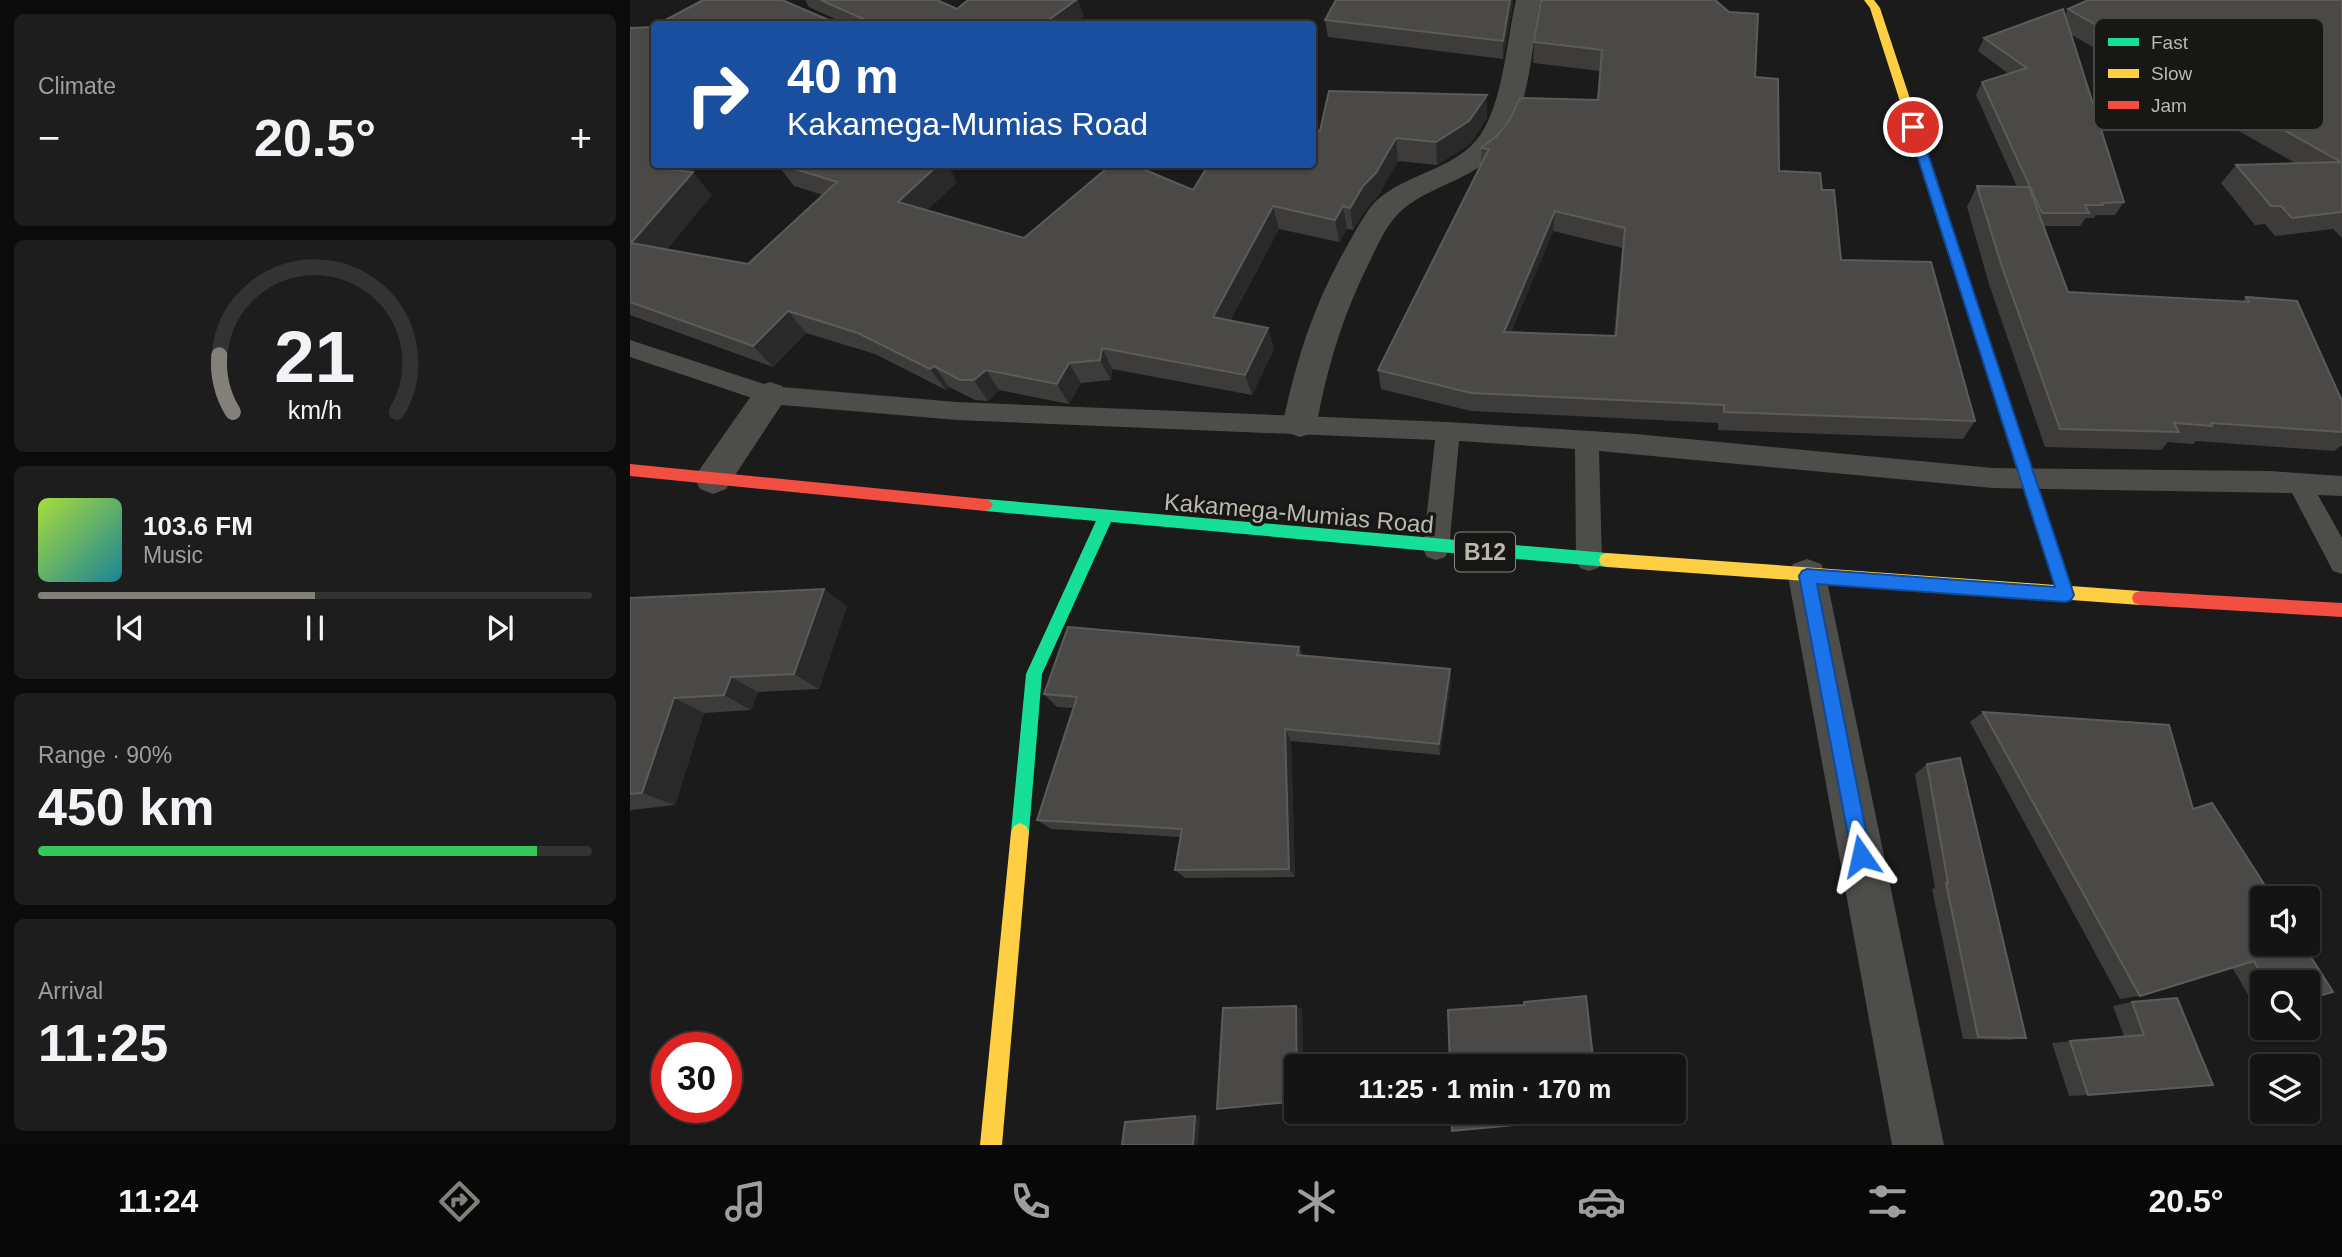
<!DOCTYPE html>
<html lang="en">
<head>
<meta charset="utf-8">
<style>
	body { margin:0; font-family:Arial,sans-serif; background:#1d1d1d; color:#f1f3f6; height:100vh; display:flex; flex-direction:column; font-size:26px; white-space:nowrap }
	* { box-sizing:border-box; margin:0 }
	p { font-size:23px; color:#9d9ea0 }
	.icon { flex:none; width:38px; height:38px; fill:none; stroke:currentColor; stroke-width:2; stroke-linecap:round; stroke-linejoin:round }
	.map { position:relative; flex:1; overflow:hidden }
	.sheet { display:flex; flex-direction:column; gap:14px; padding:14px; background:#0b0b0b; width:630px }
	.sheet>* { flex:none }
	.banner { position:absolute; left:21px; top:21px; width:665px; height:147px; border-radius:7px; box-shadow:0 2px 5px #0004,0 0 0 2px #333334; background:#1a4fa0; color:#fff; overflow:hidden }
	.fabs { position:absolute; left:1620px; top:886px; display:grid; gap:14px }
	.fabs a { display:grid; place-items:center; width:70px; height:70px; border-radius:7px; background:#141414; box-shadow:0 2px 5px #0004,0 0 0 2px #333334; font-size:35px }
	.speed { position:absolute; left:21px; top:1032px; display:flex; gap:14px; font-size:35px; font-weight:700; text-align:center }
	.speed>* { display:grid; place-content:center; width:91px; height:91px; border-radius:50%; background:#141414; box-shadow:0 2px 5px #0004,0 0 0 2px #333334; line-height:1 }
	.speed .limit { border:10px solid #d22; background:#fff; color:#111 }
	.pin { position:absolute; display:grid; place-items:center; width:60px; height:60px; color:#fff; margin:-30px; border:4px solid #fff; border-radius:50%; box-shadow:0 2px 7px #0007 }
	.me { position:absolute; width:77px; margin:-38px; rotate:349deg; stroke-linejoin:round; filter:drop-shadow(0 0 5px #0008) }
	.turn { display:flex; align-items:center; gap:24px; height:147px; padding:0 21px; font-size:32px }
	.turn .icon { width:91px; height:91px; stroke-width:2.5 }
	.turn b { display:block; font-size:49px; line-height:60px }
	.big { font-size:52px; font-weight:700; line-height:1.1 }
	.sheet .widget { flex:1; display:flex; flex-direction:column; justify-content:center; gap:10px; min-width:0; padding:0 24px; border-radius:10px; background:#1d1d1d }
	.sheet .dial { align-items:center; gap:0 }
	.dial svg { height:182px; overflow:visible; fill:none; stroke:#333334; stroke-width:7; stroke-linecap:round; text-anchor:middle }
	.dial text { fill:#f1f3f6; stroke:none }
	.song { display:flex; align-items:center; gap:21px }
	.cover { width:84px; height:84px; border-radius:10px; background:linear-gradient(135deg,hsl(80 70% 55%),hsl(190 70% 35%)) }
	.played { height:7px; border-radius:4px; background:linear-gradient(90deg,#83807a 50%,#333334 50%) }
	.keys { display:flex; justify-content:space-around; direction:ltr }
	.heat { display:flex; justify-content:space-between; align-items:center; font-size:38px; direction:ltr }
	.charge { height:10px; border-radius:5px; background:linear-gradient(90deg,#34c759 90%,#333334 0) }
	.trip { position:absolute; left:654px; top:1054px; width:402px; height:70px; border-radius:7px; background:#141414; box-shadow:0 2px 5px #0004,0 0 0 2px #333334; font-weight:700; line-height:70px; text-align:center }
	.menu { display:flex; height:112px; justify-content:space-around; align-items:center; background:#080808; color:#9d9ea0 }
	.menu .icon { width:49px; height:49px }
	.menu .current { color:#83807a }
	.menu b { font-size:32px; color:#f1f3f6 }
	main { display:flex; flex:1; min-height:0 }
	.map>svg:first-child { display:block }
	.lines { fill:none; stroke-linecap:round; stroke-linejoin:round }
	.lane { fill:#4d4d4a; fill-rule:evenodd }
	.street { fill:#4d4d4a; fill-rule:evenodd }
	.fast { fill:#16e098; fill-rule:evenodd }
	.slow { fill:#ffcf43; fill-rule:evenodd }
	.jam { fill:#f24e42; fill-rule:evenodd }
	.wall { fill:#3d3c3b; fill-rule:evenodd }
	.shaded-wall { fill:#292929 }
	.building { fill:#4a4947; stroke:#5c5b57; stroke-width:2; fill-rule:evenodd }
	.route { fill:#1a73e8; stroke:#114b97; stroke-width:2 }
	.labels { text-anchor:middle; dominant-baseline:central; stroke-width:7; stroke-linejoin:round; paint-order:stroke }
	.shield { fill:#171715; stroke:#8a877f; stroke-width:2 }
	.shield-label { font-size:23px; font-weight:bold; fill:#bbb7ad }
	.street-label { font-size:24px; fill:#bbb7ad; stroke:#171715 }
	.key { fill:#171715; stroke:#484743; stroke-width:2 }
	.key-label { font-size:19px; fill:#bbb7ad }
</style>
</head>
<body>
<main>
<section class="sheet">
<div class="widget"><p>Climate</p>
<div class="heat"><a>−</a><b class="big">20.5°</b><a>+</a></div>
</div>
<div class="widget dial"><svg viewBox="0 0 100 80">
<path d="M14 69A42 42 0 1 1 86 69"/>
<path d="M14 69A42 42 0 0 1 8 44" stroke="#83807a"/>
<text x="50" y="56" font-size="32" font-weight="700">21</text>
<text x="50" y="72" font-size="11">km/h</text>
</svg></div>
<div class="widget">
<div class="song"><i class="cover"></i><div><b>103.6 FM</b><p>Music</p></div></div>
<div class="played"></div>
<div class="keys"><svg class="icon" aria-label="previous" viewBox="0 0 24 24"><path d="M18 5L8 12l10 7zM5 5v14"/></svg><svg class="icon" aria-label="pause" viewBox="0 0 24 24"><path d="M8 5v14M16 5v14"/></svg><svg class="icon" aria-label="next" viewBox="0 0 24 24"><path d="M6 5l10 7-10 7zM19 5v14"/></svg></div>
</div>
<div class="widget"><p>Range · 90%</p><b class="big">450 km</b><div class="charge"></div></div>
<div class="widget"><p>Arrival</p><b class="big">11:25</b></div>
</section>
<div class="map">
<svg width="1712" height="1145" viewBox="0 0 1712 1145">
	<rect width="100%" height="100%" fill="#1b1b1b"/>
	<g class="lines">
		<path class="lane" d="M0 340 140 386 327 402 818 422 1006 434 1363 468 1639 471 1712 476V496L1688 495 1712 538V574L1703 571 1662 493 1363 488 969 451 972 560 968 568 959 571 950 568 946 560 945 449 829 441 819 549 815 557 806 560 797 557 793 549 805 440 327 420 140 404 0 357Z"/>
		<path class="street" d="M886 0H910C902 45 901 99 876 140 851 180 804 182 771 211 757 224 748 244 740 261 713 315 698 364 687 423L682 433 670 437 658 433 653 423C667 355 686 299 721 239 730 224 738 206 752 196 783 172 828 168 851 134 873 101 877 39 886 0Z
			M140 382 152 386 157 395 152 404 96 489 83 494 70 489 65 479 70 469 128 386Z
			M1177 559 1191 564 1196 576 1314 1145H1262L1158 576 1163 564Z"/>
		<path class="fast" d="M355 499 977 553 983 555 985 560 983 565 977 567 481 522 412 674 399 832 396 838 390 841 384 838 381 832 396 674 466 521 355 511 350 509 347 505 350 501Z"/>
		<path class="slow" d="M1234 0H1244L1250 8 1441 586 1510 591 1516 593 1518 598 1516 603 1510 605 1441 600 1436 602 1430 599 977 567 971 565 969 560 971 555 977 553 1425 585 1240 8Z
			M390 823 396 826 399 832 372 1145H350L381 832 384 826Z"/>
		<path class="jam" d="M0 464 355 499 360 501 363 505 360 509 355 511 0 476Z
			M1510 591 1712 603V617L1510 605 1504 603 1502 598 1504 593Z"/>
	</g>
	<path class="wall" d="M175 0H307L327 9 454 16 443 24H216L179 7Z
		M911 0 1125 77 1149 171 1192 190 1211 260 1345 421 1333 439 1088 430V423L841 411 751 389 748 370 851 165V148L967 100 970 71 903 63 904 42ZM923 231 992 248 984 336 881 332Z
		M1712 0V238L1703 229 1645 236 1635 224 1625 225 1591 183 1606 165 1665 163 1567 107 1581 89 1592 82 1521 43 1482 58 1442 35 1494 202 1485 215H1466L1464 218H1456L1450 226H1413L1438 292 1612 302 1616 297 1712 401V445L1704 451 1566 441 1563 444 1538 442 1531 450 1415 447 1359 284 1337 207 1347 186 1387 187 1346 95 1352 82 1379 74 1348 51 1354 38 1435 15 1438 9Z
		M883 3 873 59 698 37 695 20Z
		M0 28 24 164H64L61 172 82 195 36 250 118 264 193 195 164 186 147 164 327 182 297 210 394 238 563 190 690 131 857 95V118L840 144 807 165 768 161 748 196 736 209 723 230 717 229 709 242 649 229 600 321 644 349 622 395 482 369 481 380 451 383 439 404 369 390 358 401 345 400 319 387 316 390 245 354 176 333 143 367 0 315Z
		M0 598 217 606 189 689 128 692 121 710 74 713 45 805 1 810 0 812Z
		M669 647 672 655 820 669 821 682 810 755 661 741 665 877 555 878 545 870 550 837 421 829 407 820 444 708 427 707 414 694Z
		M1353 712 1563 809 1678 982H1633V1009L1627 1010 1602 967 1510 996 1490 999 1340 722Z
		M1297 764 1396 1038 1380 1040 1333 1039 1302 889 1305 888 1285 774Z
		M1502 1002 1583 1085 1458 1095 1439 1096 1422 1043 1494 1036 1483 1006Z
		M672 1009 673 1066H667V1102L587 1109Z"/>
	<path class="shaded-wall" d="M446 0H448L454 16 443 24H413Z
		M880 0H883V3L873 59V41Z
		M1533 24 1521 43 1482 58 1493 40Z
		M857 95V118L840 144 807 165 806 142Z
		M766 138 768 161 748 196 736 209 723 230 720 208Z
		M35 164H64L58 177 63 172 82 195 23 265 1 243Z
		M309 164H317L327 182 283 224 268 202Z
		M643 206 649 229 590 339 583 317Z
		M713 206 717 229 709 242 705 220Z
		M925 211 923 231 873 351 874 332Z
		M158 311 176 333 143 367 123 346Z
		M638 328 644 349 622 395 615 375Z
		M472 348 482 369 481 380 470 360Z
		M439 363 451 383 439 404 427 384Z
		M304 366 319 387 316 390 300 369Z
		M356 370 369 390 358 401 344 380Z
		M194 589 217 606 189 689 164 674Z
		M820 669 821 682 810 755 809 744Z
		M101 677 128 692 121 710 94 695Z
		M44 698 74 713 45 805 12 793Z
		M655 729 661 741 665 877 659 869Z
		M666 1006 672 1009 673 1066H667Z
		M565 1116H570L568 1145H563Z"/>
	<path class="building" d="M73 0H152L208 24H28Z
		M191 0H307L327 9 338 0H446L413 24H244Z
		M706 0H880L873 41 695 20Z
		M911 0H1085L1099 12 1128 14 1125 77 1148 79 1149 171 1190 173 1192 190H1204L1211 260 1301 262 1345 421 1094 412V405L841 393 748 370 859 149 851 148 868 135 879 121 890 98 968 100 972 50 904 42ZM925 211 995 228 986 336 874 332Z
		M1458 0H1712V212L1662 218 1651 206H1641L1606 165 1711 162 1581 89 1615 69 1533 24 1493 40 1438 9Z
		M1433 9 1494 202 1472 203 1473 205H1455L1459 213H1412L1352 82 1397 68 1354 38Z
		M24 27V164H35L33 169 63 172 1 243 118 264 207 182 149 164H309L268 202 394 238 482 164H501L563 190 579 164H682V130L690 131 699 91 857 95 839 121 806 142 766 138 746 173 733 186 720 208 713 206 705 220 643 206 583 317 638 328 615 375 472 348 470 360 439 363 427 384 356 370 344 380H330L304 366 300 369 228 333 158 311 123 346 0 302V28Z
		M1347 186 1399 187 1438 292 1619 302 1616 297 1667 301 1712 401V432L1581 423 1582 426 1544 423 1549 432 1430 429 1371 264Z
		M194 589 164 674 101 677 94 695 44 698 12 793 0 794V598Z
		M438 627 669 647 667 655 820 669 809 744 655 729 659 869 545 870 552 829 407 820 447 697 414 694Z
		M1353 712 1539 725 1563 809 1582 803 1643 898H1633V943H1672L1703 992 1678 999V982H1636L1624 961 1510 996Z
		M1330 758 1396 1038 1348 1037 1316 883H1318L1297 764Z
		M956 996 964 1066H820L818 1010 894 1005V1002Z
		M1547 998 1583 1085 1458 1095 1440 1041 1514 1035 1502 1002Z
		M666 1006 667 1101 587 1109 593 1008Z
		M821 1111H970V1117L822 1131Z
		M565 1116 563 1145H492L495 1122Z"/>
	<path class="route" d="M1283 123 1289 127 1444 595 1441 600 1436 602 1187 584 1241 856 1238 863 1231 865 1225 863 1222 856 1169 576 1172 571 1177 569 1425 587 1278 127Z"/>
	<g class="labels">
		<rect class="shield" x="825" y="532.5" width="60" height="39" rx="5"/>
		<g class="shield-label">
			<text x="855" y="552">B12</text>
		</g>
		<g class="street-label">
			<text transform="translate(669 513) rotate(5)">Kakamega-Mumias Road</text>
		</g>
	</g>
	<rect x="1464" y="18" width="230" height="112" rx="10" class="key"/>
	<rect x="1478" y="38" width="31" height="8" fill="#16e098"/>
	<rect x="1478" y="69" width="31" height="9" fill="#ffcf43"/>
	<rect x="1478" y="101" width="31" height="8" fill="#f24e42"/>
	<g class="key-label">
		<text x="1521" y="49">Fast</text>
		<text x="1521" y="80">Slow</text>
		<text x="1521" y="112">Jam</text>
	</g>
</svg>
<div class="fabs">
<a><svg class="icon" aria-label="sound" viewBox="0 0 24 24"><path d="M4 9h4l5-4v14l-5-4H4zM17 9q2 3 0 6"/></svg></a>
<a><svg class="icon" aria-label="search" viewBox="0 0 24 24"><circle cx="10" cy="10" r="6"/><path d="M15 15l6 6"/></svg></a>
<a><svg class="icon" aria-label="layers" viewBox="0 0 24 24"><path d="M12 4l9 5-9 5-9-5zM3 14l9 5 9-5"/></svg></a>
</div>
<div class="speed"><div class="limit">30</div></div>
<div class="pin" style="left:1283px;top:127px;background:#d93025"><svg class="icon" aria-label="arrive" viewBox="0 0 24 24"><path d="M6 21V4h12l-3 4 3 4H6"/></svg></div>
<svg class="me" style="left:1231px;top:856px" viewBox="-20 -20 40 40"><path d="M0-17L14 15 0 8-14 15z" fill="#1a73e8" stroke="#fff" stroke-width="4"/></svg>
<div class="trip">11:25 · 1 min · 170 m</div>
<div class="banner">
<div class="turn"><svg class="icon" aria-label="right" viewBox="0 0 24 24"><path d="M7 20v-9h11M14 6l5 5-5 5"/></svg><div><b>40 m</b>Kakamega-Mumias Road</div></div>
</div>
</div>
</main>
<nav class="menu">
<b>11:24</b>
<svg class="icon current" aria-label="directions" viewBox="0 0 24 24"><path d="M12 3l9 9-9 9-9-9zM9 14v-3h6M13 9l2 2-2 2"/></svg>
<svg class="icon" aria-label="music" viewBox="0 0 24 24"><path d="M9 18V5l10-2v13"/><circle cx="6" cy="18" r="3"/><circle cx="16" cy="16" r="3"/></svg>
<svg class="icon" aria-label="phone" viewBox="0 0 24 24"><path d="M5 4h4l2 5-3 2q2 4 5 5l2-3 5 2v4C11 20 4 13 5 4z"/></svg>
<svg class="icon" aria-label="climate" viewBox="0 0 24 24"><path d="M12 3v18M4 7l16 10M4 17L20 7"/></svg>
<svg class="icon" aria-label="car" viewBox="0 0 24 24"><path d="M5 17H2v-5l4-1 3-4h7l3 4 3 1v5h-3M9 17h6M6 11h13"/><circle cx="7" cy="17" r="2"/><circle cx="17" cy="17" r="2"/></svg>
<svg class="icon" aria-label="filters" viewBox="0 0 24 24"><path d="M4 7h16M4 17h16"/><circle cx="9" cy="7" r="2"/><circle cx="15" cy="17" r="2"/></svg>
<b>20.5°</b>
</nav>
</body>
</html>
